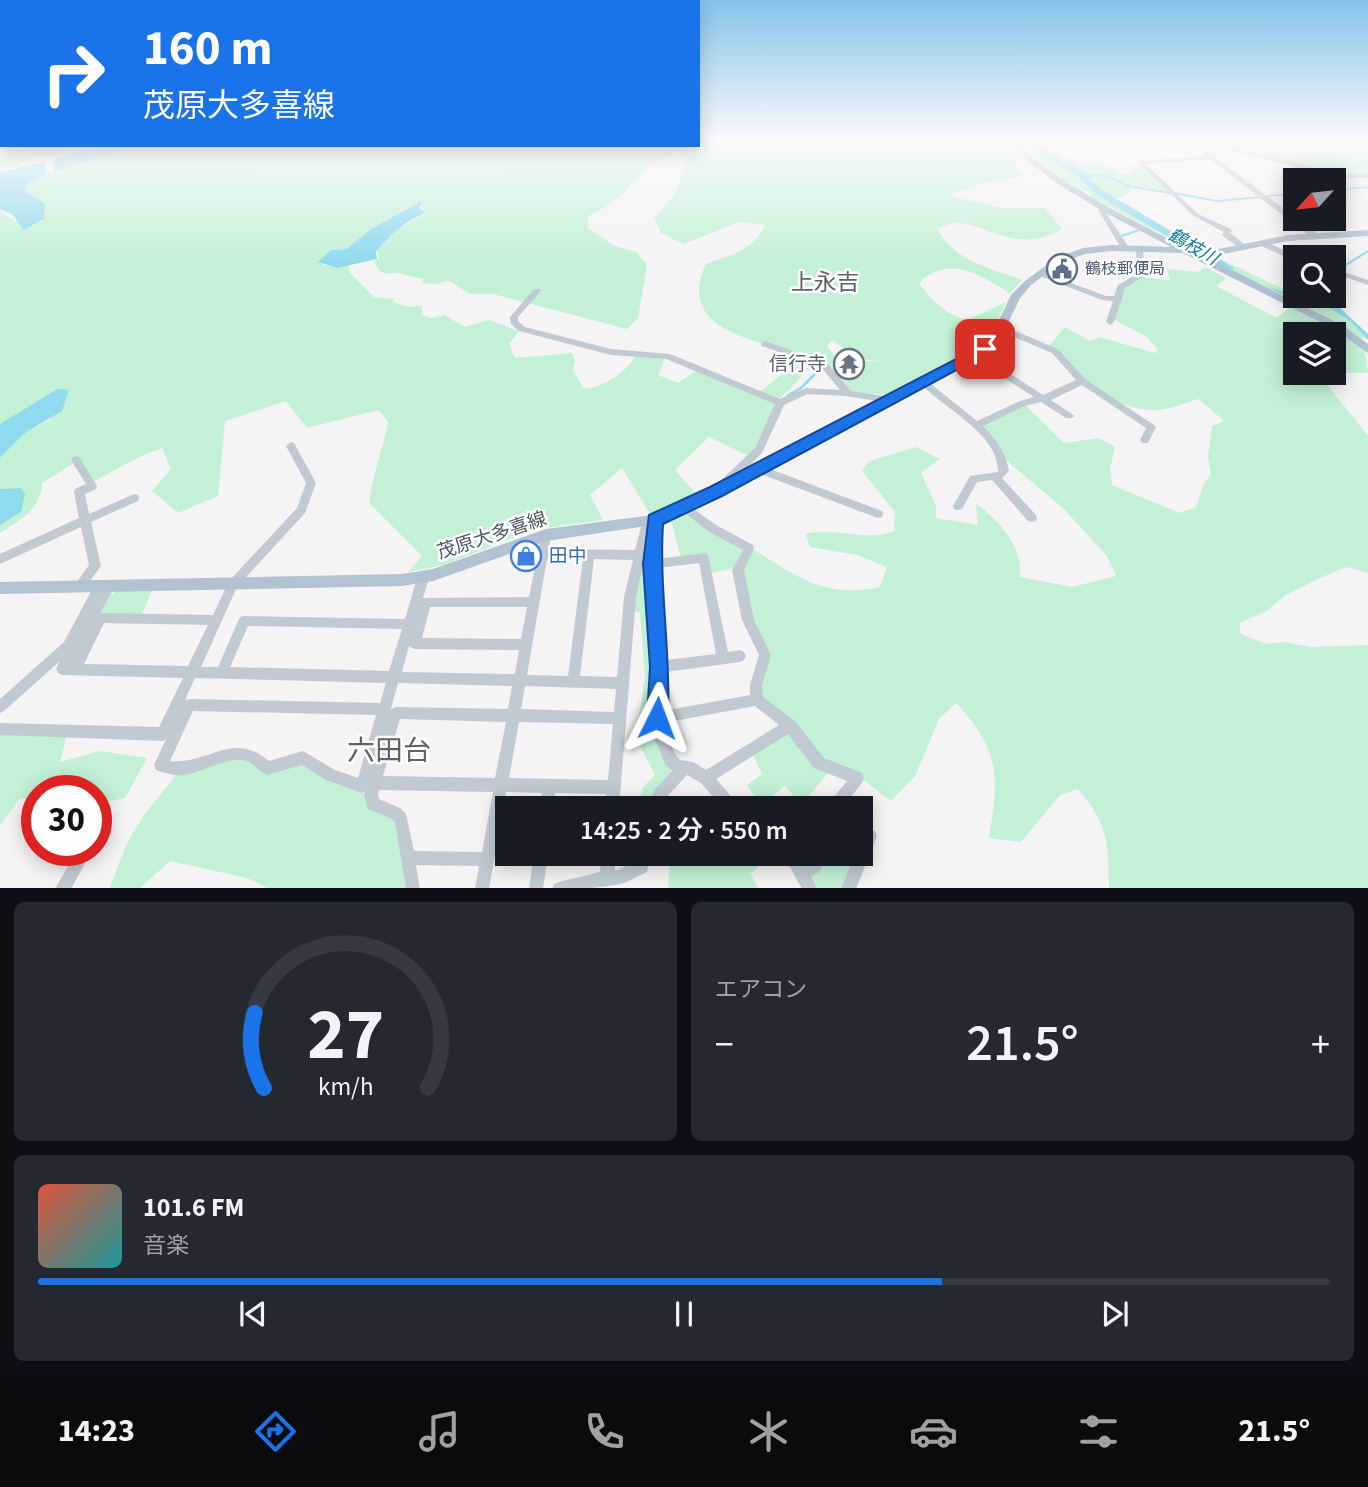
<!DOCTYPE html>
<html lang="ja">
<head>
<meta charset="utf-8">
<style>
	body { margin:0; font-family:"Source Sans 3","Noto Sans JP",sans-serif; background:#242831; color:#f1f3f6; height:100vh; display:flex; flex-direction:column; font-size:26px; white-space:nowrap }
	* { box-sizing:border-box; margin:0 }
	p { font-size:23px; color:#9ea1a6 }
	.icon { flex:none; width:38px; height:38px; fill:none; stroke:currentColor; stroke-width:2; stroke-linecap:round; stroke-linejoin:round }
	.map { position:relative; height:888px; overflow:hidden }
	.drawer { display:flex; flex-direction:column; gap:14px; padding:14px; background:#0d0f14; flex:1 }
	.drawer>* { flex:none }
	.hud { position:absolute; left:0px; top:0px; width:700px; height:147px; box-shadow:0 4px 18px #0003; background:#1a73e8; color:#fff; overflow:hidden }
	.needle { width:46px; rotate:243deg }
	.buttons { position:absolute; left:1283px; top:168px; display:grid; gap:14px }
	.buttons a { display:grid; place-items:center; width:63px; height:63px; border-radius:0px; background:#171b24; box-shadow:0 4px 18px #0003; font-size:35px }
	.speed { position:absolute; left:21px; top:775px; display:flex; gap:14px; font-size:35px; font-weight:700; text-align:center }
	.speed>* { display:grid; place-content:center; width:91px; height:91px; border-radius:50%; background:#171b24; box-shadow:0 4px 18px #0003; line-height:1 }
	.speed .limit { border:10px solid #d22; background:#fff; color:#111 }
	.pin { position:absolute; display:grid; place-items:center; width:60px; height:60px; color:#fff; margin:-30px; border-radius:14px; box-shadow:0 4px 10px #0006 }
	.me { position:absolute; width:77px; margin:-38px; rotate:3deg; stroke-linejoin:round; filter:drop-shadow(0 0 5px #0008) }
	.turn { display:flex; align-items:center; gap:24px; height:147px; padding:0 28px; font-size:32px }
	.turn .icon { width:91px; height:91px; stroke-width:2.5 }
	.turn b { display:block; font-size:49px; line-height:60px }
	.big { font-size:52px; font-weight:600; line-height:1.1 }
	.drawer .tile { flex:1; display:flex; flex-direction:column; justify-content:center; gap:10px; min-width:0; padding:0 24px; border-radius:10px; background:#242831 }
	.drawer .dial { align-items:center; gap:0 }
	.dial svg { height:182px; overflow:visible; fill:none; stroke:#363941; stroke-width:7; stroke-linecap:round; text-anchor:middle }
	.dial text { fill:#f1f3f6; stroke:none }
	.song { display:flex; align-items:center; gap:21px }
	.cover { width:84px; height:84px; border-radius:10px; background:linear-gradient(135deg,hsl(10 70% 55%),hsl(180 70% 35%)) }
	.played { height:7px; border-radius:4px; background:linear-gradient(90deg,#1a73e8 70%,#363941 70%) }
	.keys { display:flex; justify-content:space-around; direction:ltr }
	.heat { display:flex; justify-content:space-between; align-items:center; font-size:38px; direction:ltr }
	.drawer .tiles { flex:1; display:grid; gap:14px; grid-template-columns:1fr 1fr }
	.tile:last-child { grid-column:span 2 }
	.trip { position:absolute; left:495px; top:796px; width:378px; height:70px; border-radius:0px; background:#171b24; box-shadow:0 4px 18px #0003; font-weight:600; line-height:70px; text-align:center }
	.menu { display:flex; height:112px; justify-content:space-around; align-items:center; background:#090b0e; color:#9ea1a6 }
	.menu .icon { width:49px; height:49px }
	.menu .on { color:#1a73e8 }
	.menu b { font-size:32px; color:#f1f3f6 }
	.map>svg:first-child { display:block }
	.green { fill:#c3f1d5; fill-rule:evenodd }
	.water { fill:#90daee }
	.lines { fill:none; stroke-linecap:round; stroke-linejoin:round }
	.stream-far1 { stroke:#90daee; stroke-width:2 }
	.stream { stroke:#90daee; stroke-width:2.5 }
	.river { fill:#90daee; fill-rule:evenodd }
	.minor { fill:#c1cad2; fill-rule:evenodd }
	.major { fill:#b3c2d1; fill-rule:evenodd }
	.route { fill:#1a73e8; stroke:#114b97; stroke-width:2 }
	.labels { text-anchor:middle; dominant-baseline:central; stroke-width:5; stroke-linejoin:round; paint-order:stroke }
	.far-service-label { font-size:16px; fill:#4e5e75; stroke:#fff; text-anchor:start }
	.far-water-label { font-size:18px; font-style:italic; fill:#0c7c9b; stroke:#fff }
	.worship-label { font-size:19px; fill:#5b616d; stroke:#fff; text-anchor:end }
	.street-label { font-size:19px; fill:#4a5661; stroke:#fff }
	.shop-label { font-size:19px; fill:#366cbe; stroke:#fff; text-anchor:start }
	.quarter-label { font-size:23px; fill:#5f6368; stroke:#fff }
	.near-quarter-label { font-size:28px; fill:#5f6368; stroke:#fff }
</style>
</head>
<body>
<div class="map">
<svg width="1368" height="889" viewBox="0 0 1368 889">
	<rect width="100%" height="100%" fill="#f5f3f3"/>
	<path class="green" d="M0 139 2 145H93L0 169Z
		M698 139H863C881 152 905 140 924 139 936 138 947 140 959 139L963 142 995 143 1001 148H1013L1027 161 1013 163 1023 176 992 181 951 193 954 197 1003 208H1045L1062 229C1006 262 973 205 938 229 952 260 992 269 1022 280L1010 293C981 276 949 253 919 283 931 300 946 315 967 320L1006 302 993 330 982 344 887 395 849 392C842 384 833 370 823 364 783 342 670 340 706 264 731 255 753 251 765 225L739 222 683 244 661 233 654 218 675 194 690 154C662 144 640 177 622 195 611 204 601 210 588 216V228L615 246 636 252 647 265 638 318 627 329 493 294H470L448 280 437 284 422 283 424 279C416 278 410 276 402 274 387 270 383 280 374 262L379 258 377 250 398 229 426 213 418 202 371 229 346 249 331 250 321 264 337 268 349 265 350 273 374 297 394 299 393 302 407 307 422 306V315L431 318 445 315 464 327 489 320 519 331 509 344 515 358 572 353 575 360 573 370 583 388C601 390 628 371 636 355L665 357 658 375 678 383 697 370 773 402 776 406 750 457 709 437 675 470 697 495 650 514 622 468 590 495 603 520 537 529 443 565 408 572 422 556 369 503C372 476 383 449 388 422L379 410 307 428 286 401 225 421 218 496 178 513 152 491 171 469 162 448C135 457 113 472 87 485L74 463 42 483C41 510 21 519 0 533V525L21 512V488L0 489V458L25 433 50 420 57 389 0 424V212L27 229 42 221 45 205 29 195 25 188C36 171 121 152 144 145H698ZM832 340 860 359 885 362 865 361 845 369 827 346Z
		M1020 139H1026L1036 151 1076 173 1094 193 1190 244 1179 243 1093 198 1091 195 1071 180 1090 198C1071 186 1023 162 1020 139Z
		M1031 139H1038L1042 144 1082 165 1102 162 1121 175 1135 172 1121 160 1135 168 1143 166 1169 193 1129 186 1131 192 1115 200C1100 192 1090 178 1076 169 1062 161 1037 155 1031 139Z
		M1219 139H1368V175L1347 176 1199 142Z
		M1218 258 1298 296 1274 290 1315 306 1331 309 1350 321 1367 339 1356 338 1209 261 1266 286 1224 265Z
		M1205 267 1226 278 1216 286 1277 318 1290 307 1318 318 1365 350 1368 373H1334V334H1295V373H1318L1368 436V573L1346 567 1320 578 1286 595 1265 612 1239 623 1241 634 1266 644 1283 642 1311 647 1368 645V888H1109C1108 842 1109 826 1078 789L1060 795 1021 842 989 838C999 777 1001 751 956 703L939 719 915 776 891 801 852 771 820 758 766 706 758 689 768 657 752 622 740 571 751 548C796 576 825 599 880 587L887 567 857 555 810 547 806 534C836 526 866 543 894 531L895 512 862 471 869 461 916 447 940 459 921 473 936 506V518L978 525 976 503C1000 522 1022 545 1020 577L1072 587 1116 576 1107 556 1064 509 1000 455 977 427 1024 404 1064 443 1099 438 1115 447 1110 469 1112 485 1180 513 1196 507 1203 486 1211 474 1208 456 1212 426 1224 421 1199 399C1186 402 1170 410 1156 410 1111 410 1078 376 1049 346L1065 327 1090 341 1099 337 1155 353 1158 350 1147 337 1115 320 1123 288 1142 276 1170 281 1167 269 1199 272Z
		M788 354 815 362C800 376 795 387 778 399L759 393 789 368 781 361Z
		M688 512 745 548 736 568 710 573 706 556 681 558 671 520Z
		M650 528 657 666 655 738 671 772 650 808H637L643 787 655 775 636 738 645 677 640 612 631 611Z
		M153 589 141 616H97C114 583 119 590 153 589Z
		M786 732 830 771 801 805 785 786 761 805 747 785 762 774 752 753Z
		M0 733 67 735 60 762 100 751 147 758 125 798 96 804V791H37V800L20 798 0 825Z
		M234 757 249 759 257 766 293 761 364 793 394 815 409 888H267L247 878 170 861 140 888 109 889 127 843 144 815 176 775Z
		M675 854H769L772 856 750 874 759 888 668 889 670 859Z
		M831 854 855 857 843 888H814L807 876Z"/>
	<path class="water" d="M96 145H144L54 171 55 158Z
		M45 162 46 175 29 183 25 188 27 193 45 204 44 219 24 230 12 214 0 209V172Z
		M421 201 420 208 426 213C405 220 389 236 376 252L377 259 337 268 318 262 331 250 346 249 371 229Z
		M1218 258C1228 277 1289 292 1311 303L1316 298 1340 308 1368 334V340L1350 321 1331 309 1296 301 1211 259Z
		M57 389 69 390 62 411 25 433 0 458V424Z
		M21 488 25 494 21 512 0 525V489Z"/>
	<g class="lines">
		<path class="stream-far1" d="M1083 176H1107L1128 186 1169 193
			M1334 190 1368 187
			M1174 193 1217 201 1261 197
			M1267 196 1295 194
			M1151 225 1155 224
			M1122 236 1139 230
			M1338 270 1368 251"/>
		<path class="stream" d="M1336 271 1341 268
			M1334 274V283
			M787 396 801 388 822 367"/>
		<path class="river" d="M1026 139H1034L1038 145 1085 173 1100 189 1234 268 1232 270H1224L1094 193 1079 177 1031 149Z"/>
		<path class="minor" d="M0 139H2V142H0Z
			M1191 139 1345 174H1368V178H1345L1189 142V140Z
			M1204 152H1208L1295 217V219L1317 233V237H1311L1210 159 1146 164 1198 214 1231 229 1232 231 1230 233 1248 247 1247 249H1241L1223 236 1222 234 1224 232 1194 216 1138 163 1141 161 1205 156 1203 153Z
			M1103 205 1106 207 1104 210 1130 249 1129 251H1123L1098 210 1101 206Z
			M1259 241H1265L1298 257H1295V260H1292L1259 245Z
			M1136 248H1142L1143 250 1145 275 1125 288 1122 297 1123 299 1121 301 1114 322 1110 325 1106 322 1113 301 1102 300 1035 274 1039 272H1042L1106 296H1114L1118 285 1137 274Z
			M1334 269 1368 280V285L1334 273Z
			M534 289H540L541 291 518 317V321L525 327 611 349 670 354 780 399 806 388 840 390 821 367 762 346 761 344 765 341 827 363 851 391 889 397 894 400 889 403 846 396 807 394 784 405 762 453 721 494H713L712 491 713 488 755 448 775 404 666 359 611 355 519 331 511 324 510 317Z
			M1001 325 1058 349 1085 379 1154 425 1156 427 1148 443H1142L1140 440 1146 428 1082 385 1051 400 1072 414 1074 416 1072 418H1066L1041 402 1025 406 983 426C996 439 1006 453 1009 471L1002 478 1036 515 1037 518 1036 521 1032 522 1028 521 992 480 977 482 962 509 958 510 954 509 953 506 970 476 998 472C1000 434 941 407 919 382L923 379 926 380 977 421 1020 401 1034 397 972 357 971 355 972 353H978L1043 395 1076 380 1052 353 998 330 997 328 998 326Z
			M291 442 294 443 316 483 305 513 237 587 201 667H218L240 617 244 616 405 619 417 578 419 575 423 573 427 575 429 578 423 598 529 597 542 532 546 531 550 532 551 535 549 549 635 550 643 519H650L655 516 659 517 660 520 658 559 704 553 708 555 728 652 740 650 744 652 746 656 744 660 740 662 666 672 663 711 750 695V685L759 655 742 620 732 570 743 550 708 531 681 510 680 507 681 504 685 503 716 525 753 545 754 548 744 570 754 620 771 655 762 685 763 697 795 721 824 758 862 773 864 778 862 783 842 808H827L829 803 847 781 814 768 788 734 716 779 737 803 739 808H723L701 783 687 775 665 799 660 808H646L655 789 672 771 665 764 650 726 654 667 646 564 648 540 636 597 619 808H605L606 794 555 793 554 808H540L542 793 506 792 489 889H475L479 866 416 865 420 889H406L395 822 390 818 368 809 364 795 365 791 362 793 326 780 302 765 267 775C260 772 255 765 249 762 230 754 202 773 183 775 174 776 165 773 156 770L154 765 166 739 163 741 0 735V723L159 727 183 678 62 675 58 673 56 669 60 661 4 711 0 713V699L64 642 95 584 99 582 104 585 109 582 113 584 115 587 100 613 213 615 229 581 297 508 306 483 286 446ZM547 559H583L568 676 527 675ZM594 559 633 560 624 597 617 677 580 676ZM699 563 716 654 666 660 658 568ZM430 607H527L521 639 422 638ZM104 623 208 625 188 666 84 664ZM248 626 402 629 389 671 230 667ZM409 646 414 649 519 650 515 674 402 672ZM195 678 386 683 380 703 189 699 185 700ZM398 683 512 686 508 709 396 707 391 709 390 712ZM525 686 616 689 614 712 521 709ZM755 706 779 725 706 770 693 762 680 760 675 754 662 726 663 723ZM193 711 376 715 358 778 335 770 303 751 269 761C231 730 209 765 170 761ZM400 719 506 722 495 778 383 776ZM519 722 613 724 608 780 509 778ZM379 790 493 792 482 852 414 851 406 814 400 808 379 799 378 795Z
			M76 456 79 457 97 486 96 489 85 494 89 514 134 494 138 495 139 498 138 501 91 522 101 566 84 589 80 591 76 589 74 586 89 565 81 527 0 564V554L79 518 74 492 75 489 86 484 71 460 73 457Z
			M759 465 882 511 883 514 882 517 878 518 755 472 754 469 755 466Z
			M99 820 104 822 106 827 101 836 96 838V821Z
			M870 829 875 831 877 836 856 889H841L855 854H861V840L865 831Z
			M77 850H92L71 889H55Z
			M534 854H548L543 889H529Z
			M601 854H615V871L635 862 637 854H651L647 872C637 876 626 884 615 885 594 889 573 889 552 889L554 884 559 882 600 872Z
			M770 854C783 854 797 851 804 864L809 862 815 854H831L819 872 811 876 817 889H802L790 867 772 859Z"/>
		<path class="major" d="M1010 139H1018L1031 157 1064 181 1110 208 1186 248 1218 249 1288 235 1368 230V236L1288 241 1218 255 1199 254 1342 325 1368 344V353L1334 329 1183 253 1112 251 1085 254 1062 262 1031 285 1020 298 1006 327 989 352 721 496 660 524 546 541 433 581 402 586 0 594V582L402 574 433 569 546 529 653 515 711 488 981 346 996 326 1011 295 1025 281 1056 258 1083 248 1112 245 1171 247 1104 212 1058 184 1026 160Z"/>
	</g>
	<linearGradient id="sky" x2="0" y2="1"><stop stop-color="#85c3ea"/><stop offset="0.53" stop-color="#fafafa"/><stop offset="1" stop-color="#fafafa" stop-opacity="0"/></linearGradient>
	<rect width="1368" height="263" fill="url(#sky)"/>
	<path class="route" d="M985 344 992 349 990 352 722 496 663 524C659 589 671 653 668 718L665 725 657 728 650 725 647 718 650 667 643 564 649 515 710 487Z"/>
	<defs>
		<g id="civic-ring" transform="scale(1.575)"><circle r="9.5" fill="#fff" stroke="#5c6f8a" stroke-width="1.5"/><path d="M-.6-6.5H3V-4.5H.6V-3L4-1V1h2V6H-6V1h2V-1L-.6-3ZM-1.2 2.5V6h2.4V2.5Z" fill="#5c6f8a"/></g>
		<g id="temple-ring" transform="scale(1.575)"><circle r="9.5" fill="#fff" stroke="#6b7280" stroke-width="1.5"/><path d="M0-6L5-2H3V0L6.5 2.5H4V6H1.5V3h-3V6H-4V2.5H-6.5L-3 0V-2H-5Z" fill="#6b7280"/></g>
		<g id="shop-ring" transform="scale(1.575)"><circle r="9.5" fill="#fff" stroke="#3f7fe0" stroke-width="1.5"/><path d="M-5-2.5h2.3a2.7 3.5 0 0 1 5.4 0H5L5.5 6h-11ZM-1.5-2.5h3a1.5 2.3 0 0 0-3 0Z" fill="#3f7fe0"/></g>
	</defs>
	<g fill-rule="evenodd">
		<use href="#civic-ring" x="1062" y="269"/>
		<use href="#temple-ring" x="849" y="364"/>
		<use href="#shop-ring" x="526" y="556"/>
	</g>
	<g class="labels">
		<g class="far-service-label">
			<text x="1085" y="269">鶴枝郵便局</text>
		</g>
		<g class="far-water-label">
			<text transform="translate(1193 247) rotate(30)">鶴枝川</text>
		</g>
		<g class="worship-label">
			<text x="826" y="364">信行寺</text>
		</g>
		<g class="street-label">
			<text transform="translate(492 536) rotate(-18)">茂原大多喜線</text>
		</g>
		<g class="shop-label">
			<text x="549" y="556">田中</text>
		</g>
		<g class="quarter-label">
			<text x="825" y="282">上永吉</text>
		</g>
		<g class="near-quarter-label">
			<text x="389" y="751">六田台</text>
		</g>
	</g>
</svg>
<div class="buttons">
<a><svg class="needle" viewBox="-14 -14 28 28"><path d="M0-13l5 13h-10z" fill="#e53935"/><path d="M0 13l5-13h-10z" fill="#9ea1a6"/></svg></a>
<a><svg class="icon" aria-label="search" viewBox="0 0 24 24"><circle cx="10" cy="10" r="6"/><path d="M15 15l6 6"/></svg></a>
<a><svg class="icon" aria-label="layers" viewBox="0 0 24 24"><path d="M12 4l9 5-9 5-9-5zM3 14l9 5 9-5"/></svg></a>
</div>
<div class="speed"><div class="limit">30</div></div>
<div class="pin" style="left:985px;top:349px;background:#d93025"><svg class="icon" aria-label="arrive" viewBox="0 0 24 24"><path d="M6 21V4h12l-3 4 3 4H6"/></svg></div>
<svg class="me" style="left:657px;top:718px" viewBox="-20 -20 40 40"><path d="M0-17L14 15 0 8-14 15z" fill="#1a73e8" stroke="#fff" stroke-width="4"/></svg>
<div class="trip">14:25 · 2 分 · 550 m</div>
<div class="hud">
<div class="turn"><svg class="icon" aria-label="right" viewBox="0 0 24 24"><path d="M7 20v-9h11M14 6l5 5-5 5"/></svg><div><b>160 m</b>茂原大多喜線</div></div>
</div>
</div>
<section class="drawer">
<div class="tiles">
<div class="tile dial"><svg viewBox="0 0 100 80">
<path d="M14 69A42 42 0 1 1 86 69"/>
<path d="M14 69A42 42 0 0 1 10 36" stroke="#1a73e8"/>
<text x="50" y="56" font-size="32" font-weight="700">27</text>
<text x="50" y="72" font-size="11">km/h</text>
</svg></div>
<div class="tile"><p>エアコン</p>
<div class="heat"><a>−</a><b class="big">21.5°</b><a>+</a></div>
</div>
<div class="tile">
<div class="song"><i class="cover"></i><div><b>101.6 FM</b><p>音楽</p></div></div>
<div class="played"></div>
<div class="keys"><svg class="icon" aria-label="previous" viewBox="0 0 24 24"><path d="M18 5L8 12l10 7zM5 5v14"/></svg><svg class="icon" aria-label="pause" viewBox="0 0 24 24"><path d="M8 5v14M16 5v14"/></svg><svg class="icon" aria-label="next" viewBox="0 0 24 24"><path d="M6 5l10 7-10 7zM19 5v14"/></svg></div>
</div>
</div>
</section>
<nav class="menu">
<b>14:23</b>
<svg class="icon on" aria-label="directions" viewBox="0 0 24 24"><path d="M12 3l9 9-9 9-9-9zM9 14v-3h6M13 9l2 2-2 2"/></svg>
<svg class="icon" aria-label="music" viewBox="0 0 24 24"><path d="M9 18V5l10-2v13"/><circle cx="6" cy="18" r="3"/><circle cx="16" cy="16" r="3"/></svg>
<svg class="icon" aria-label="phone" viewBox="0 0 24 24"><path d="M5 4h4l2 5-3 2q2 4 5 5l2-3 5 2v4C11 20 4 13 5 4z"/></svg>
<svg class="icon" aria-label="climate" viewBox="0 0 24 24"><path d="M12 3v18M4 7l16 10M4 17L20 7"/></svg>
<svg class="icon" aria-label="car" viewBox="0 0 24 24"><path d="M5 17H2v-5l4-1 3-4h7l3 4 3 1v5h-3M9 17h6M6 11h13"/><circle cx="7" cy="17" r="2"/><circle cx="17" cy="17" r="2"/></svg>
<svg class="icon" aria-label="filters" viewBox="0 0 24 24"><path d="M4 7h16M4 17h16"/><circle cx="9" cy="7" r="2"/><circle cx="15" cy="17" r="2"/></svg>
<b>21.5°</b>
</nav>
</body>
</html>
